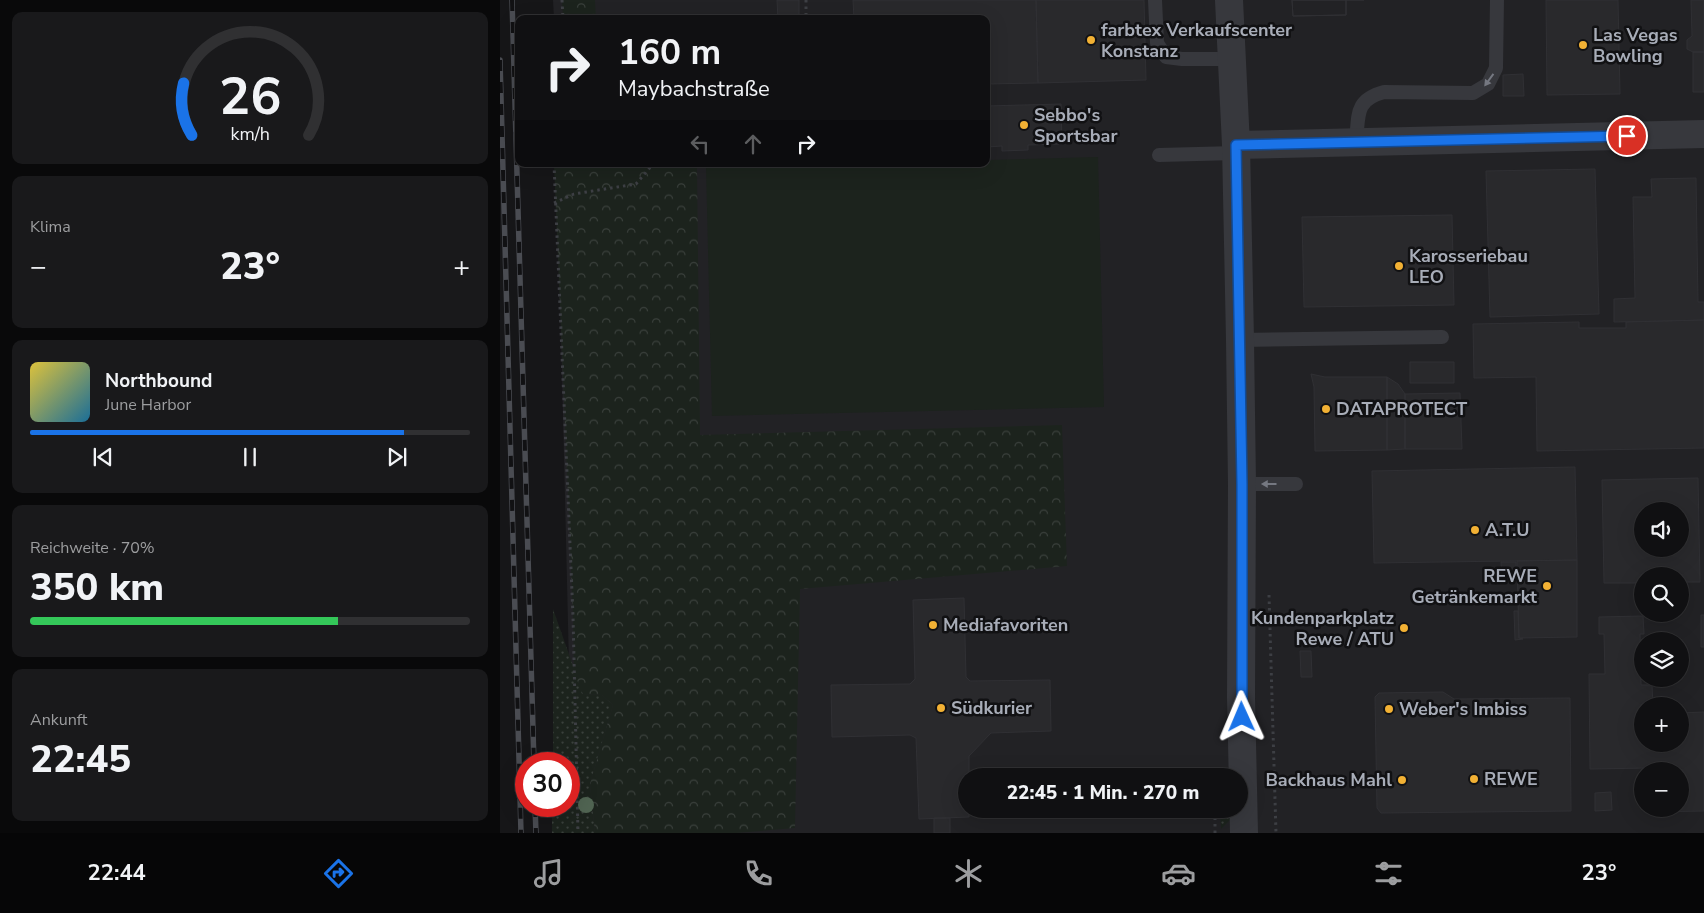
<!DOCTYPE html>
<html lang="de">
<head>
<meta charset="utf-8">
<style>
	body { margin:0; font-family:"Nunito Sans",sans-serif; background:#19191b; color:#f1f3f6; height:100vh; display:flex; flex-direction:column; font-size:19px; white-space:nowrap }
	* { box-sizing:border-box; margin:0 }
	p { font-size:16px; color:#9c9d9f }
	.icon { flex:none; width:28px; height:28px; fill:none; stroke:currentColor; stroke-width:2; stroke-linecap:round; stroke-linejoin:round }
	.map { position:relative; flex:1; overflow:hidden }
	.sheet { display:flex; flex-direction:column; gap:12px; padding:12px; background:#09090a; width:500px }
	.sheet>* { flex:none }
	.hud { position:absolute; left:15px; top:15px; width:475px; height:152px; border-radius:10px; box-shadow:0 5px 20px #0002,0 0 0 1px #303032; background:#101012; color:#f1f3f6; overflow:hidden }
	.tools { position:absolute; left:1134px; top:502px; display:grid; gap:10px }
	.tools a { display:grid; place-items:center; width:55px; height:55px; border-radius:50%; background:#101012; box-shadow:0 5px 20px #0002,0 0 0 1px #303032; font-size:25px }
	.speed { position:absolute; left:15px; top:752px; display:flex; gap:10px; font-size:25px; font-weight:700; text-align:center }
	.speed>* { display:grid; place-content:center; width:65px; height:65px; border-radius:50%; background:#101012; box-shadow:0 5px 20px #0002,0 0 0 1px #303032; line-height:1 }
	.speed .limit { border:8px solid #d22; background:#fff; color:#111 }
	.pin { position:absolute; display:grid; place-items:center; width:42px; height:42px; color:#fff; margin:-21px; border:2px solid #fff; border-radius:50%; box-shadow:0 1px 5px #0007 }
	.me { position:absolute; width:55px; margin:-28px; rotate:359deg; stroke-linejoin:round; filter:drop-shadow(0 0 4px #0008) }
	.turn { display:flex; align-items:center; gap:18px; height:105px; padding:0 20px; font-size:22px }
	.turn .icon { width:65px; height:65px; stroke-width:2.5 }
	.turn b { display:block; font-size:35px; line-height:42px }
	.lanes { display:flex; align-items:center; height:48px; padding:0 20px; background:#0003; justify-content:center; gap:25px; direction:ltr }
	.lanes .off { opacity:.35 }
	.big { font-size:38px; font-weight:800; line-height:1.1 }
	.sheet .tile { flex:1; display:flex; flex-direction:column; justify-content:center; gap:8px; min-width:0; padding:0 18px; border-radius:10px; background:#19191b }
	.sheet .dial { align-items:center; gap:0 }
	.dial svg { height:130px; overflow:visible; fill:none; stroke:#303032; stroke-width:7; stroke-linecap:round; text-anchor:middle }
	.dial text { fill:#f1f3f6; stroke:none }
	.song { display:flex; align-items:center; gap:15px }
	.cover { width:60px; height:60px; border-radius:8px; background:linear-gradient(135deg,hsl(50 70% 55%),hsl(200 70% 35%)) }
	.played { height:5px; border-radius:2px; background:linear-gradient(90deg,#1a73e8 85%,#303032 85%) }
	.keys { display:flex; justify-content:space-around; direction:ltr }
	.heat { display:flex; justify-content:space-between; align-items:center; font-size:28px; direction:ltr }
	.charge { height:8px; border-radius:4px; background:linear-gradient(90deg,#34c759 70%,#303032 0) }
	.trip { position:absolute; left:458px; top:768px; width:290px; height:50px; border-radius:25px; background:#101012; box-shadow:0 5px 20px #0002,0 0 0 1px #303032; font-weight:800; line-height:50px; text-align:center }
	.tab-bar { display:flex; height:80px; justify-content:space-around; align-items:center; background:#060607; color:#9c9d9f }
	.tab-bar .icon { width:35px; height:35px }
	.tab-bar .selected { color:#1a73e8 }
	.tab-bar b { font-size:22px; color:#f1f3f6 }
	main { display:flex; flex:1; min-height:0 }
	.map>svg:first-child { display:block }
	.built { fill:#222225; fill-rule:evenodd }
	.grass { fill:url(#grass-dots) }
	.forest { fill:url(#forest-crowns) }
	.garden { fill:#1c231d }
	.building { fill:#29292c; stroke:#303034; fill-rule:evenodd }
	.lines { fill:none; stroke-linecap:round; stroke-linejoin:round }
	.path { stroke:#3d3f44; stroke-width:3; stroke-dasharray:2.5 4; stroke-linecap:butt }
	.service { stroke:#37383d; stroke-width:14 }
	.minor { stroke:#37383d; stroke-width:28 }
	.rail-casing { stroke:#4a4c52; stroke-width:5.5 }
	.rail { stroke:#111113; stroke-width:4; stroke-dasharray:11; stroke-linecap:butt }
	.tree { fill:#506452 }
	.oneway { fill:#757881 }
	.route-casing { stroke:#114b97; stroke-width:12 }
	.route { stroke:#1a73e8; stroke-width:9 }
	.poi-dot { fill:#f2b134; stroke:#111113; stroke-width:2 }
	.labels { text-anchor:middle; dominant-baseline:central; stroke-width:5; stroke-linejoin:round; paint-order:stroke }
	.poi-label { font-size:18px; font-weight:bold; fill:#a8adb8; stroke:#111113; text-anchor:start }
</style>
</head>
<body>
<main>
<section class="sheet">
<div class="tile dial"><svg viewBox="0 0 100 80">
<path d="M14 69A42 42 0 1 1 86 69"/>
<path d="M14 69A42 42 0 0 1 9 37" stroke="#1a73e8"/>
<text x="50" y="56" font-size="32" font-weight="700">26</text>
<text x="50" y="72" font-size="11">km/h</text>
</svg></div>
<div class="tile"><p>Klima</p>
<div class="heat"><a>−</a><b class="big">23°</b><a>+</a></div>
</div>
<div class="tile">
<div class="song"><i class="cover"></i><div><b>Northbound</b><p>June Harbor</p></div></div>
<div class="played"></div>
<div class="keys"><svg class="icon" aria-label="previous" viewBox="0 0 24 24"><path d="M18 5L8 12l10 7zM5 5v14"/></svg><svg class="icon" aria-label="pause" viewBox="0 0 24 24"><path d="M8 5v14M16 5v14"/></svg><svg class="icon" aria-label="next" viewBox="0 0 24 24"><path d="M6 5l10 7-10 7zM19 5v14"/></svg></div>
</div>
<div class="tile"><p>Reichweite · 70%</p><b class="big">350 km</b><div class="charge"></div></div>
<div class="tile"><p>Ankunft</p><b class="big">22:45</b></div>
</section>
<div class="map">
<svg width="1204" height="833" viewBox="0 0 1204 833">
	<defs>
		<pattern id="grass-dots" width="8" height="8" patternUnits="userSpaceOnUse" patternTransform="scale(1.25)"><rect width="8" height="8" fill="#1c231d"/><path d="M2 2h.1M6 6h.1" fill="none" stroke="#3a403c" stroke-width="1.8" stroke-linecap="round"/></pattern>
		<pattern id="forest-crowns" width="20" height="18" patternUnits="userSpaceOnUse" patternTransform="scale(1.25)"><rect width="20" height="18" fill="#1c231d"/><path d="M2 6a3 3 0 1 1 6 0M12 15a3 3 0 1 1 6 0" fill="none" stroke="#3a403c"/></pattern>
	</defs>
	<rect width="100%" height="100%" fill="#161618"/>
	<path class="built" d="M53 0H1204V833H73L57 164H486V19H54ZM1142 511H1180V549H1142ZM1142 576H1180V614H1142ZM1142 641H1180V679H1142ZM1142 706H1180V744H1142ZM1142 771H1180V809H1142ZM466 776H739V809H466Z"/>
	<path class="grass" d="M53 609 83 694 102 695 113 705 90 784 95 833H52V806H69V764H53Z
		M720 809H731V819L721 829Z"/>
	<path class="forest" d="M62 0H95L96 19H63Z
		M54 164H197L200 435 562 425 567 566 300 589 295 828 236 833H95L90 784 113 705 102 695 83 694 74 673 73 616Z"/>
	<path class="garden" d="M598 157 604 407 212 416 206 166 321 164H486V160Z"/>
	<path class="building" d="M277 0H299V19H278Z
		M353 0H536L538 83 486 84V19H354Z
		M536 0H644L646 80 538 83Z
		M792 0H846V15L793 16Z
		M792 0H864H846V15L793 16Z
		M1046 0H1118L1120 94 1047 95Z
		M1191 0H1204V52H1193L1187 49V40L1192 36Z
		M1193 52H1204V92H1193Z
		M1023 74 1024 96H1003V75Z
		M561 104 562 144 528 145V150L502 151V146L486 147V106Z
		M1095 169 1099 314 990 317 986 171Z
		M1196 178 1198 302H1204V320L1114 322V299L1135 298 1133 197H1152L1151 179Z
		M952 215 954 305 804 307 802 217Z
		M1204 320V448L1037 451 1036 377 974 378 973 324 1079 322V328H1126V322Z
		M910 362H954V383H910Z
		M811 374 825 377H887V450L815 451 814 387Z
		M887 377 898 384 905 394V449L887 450Z
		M960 393 962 449H905V394Z
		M1075 467 1077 560 874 563 872 471Z
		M1198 478 1200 582H1180V576H1142V583H1104L1102 480ZM1142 511H1180V549H1142Z
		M1077 560V637L1019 638 1017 561Z
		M1001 562H1016V580H1002Z
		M464 598 466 677 470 681 550 680 551 731 491 733 469 756V776H466V809H469V817L419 819 416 738 410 735 332 737 331 685 410 684 415 679 413 600Z
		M1014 611H1018L1019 638 1023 639 1015 640Z
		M1201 615H1204V647H1201Z
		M1143 616 1144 634H1140L1141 685H1152L1153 706H1142V744H1180V713L1204 712V811L1149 812V809H1180V771H1148V768L1090 769 1089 674H1105L1104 634H1099V617Z
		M800 651H811L812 677H801Z
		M943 692 954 699 1070 698 1071 811 881 813 877 808 875 697 879 693Z
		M1111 792 1112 810 1095 811V793Z
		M434 818H450V833H434Z"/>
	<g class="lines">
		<path class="path" d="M62 0 63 19
			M306 0V19
			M54 164 73 616 78 833
			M54 203 74 194 136 184 153 164
			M769 595 776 833
			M715 833V809"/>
		<path class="service" d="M655 0 657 43 666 57 682 59H732
			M856 142C859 116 854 100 884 92L973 93 988 84 996 68 997 0
			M659 155 736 153
			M740 340 942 337
			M742 484H796"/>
		<path class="minor" d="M729 0 736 145 740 340 742 484 741 697 744 833
			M736 145 1204 134"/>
		<g class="rail-casing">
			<path id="rail" d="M12 0 34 764
				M0 60 21 833
				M35 806 36 833"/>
		</g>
		<use href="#rail" class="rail"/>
	</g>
	<circle class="tree" cx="86" cy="805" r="8"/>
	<defs><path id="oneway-solid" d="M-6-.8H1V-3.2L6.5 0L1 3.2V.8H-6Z" transform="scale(1.25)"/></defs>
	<g class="oneway">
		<use href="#oneway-solid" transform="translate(989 80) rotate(126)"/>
		<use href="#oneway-solid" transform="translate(769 484) rotate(180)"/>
	</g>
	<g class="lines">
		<g class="route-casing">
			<path id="route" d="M742 717V484L736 145 1127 136"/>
		</g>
		<use href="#route" class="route"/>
	</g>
	<g class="poi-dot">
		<circle cx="591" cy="40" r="5"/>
		<circle cx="1083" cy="45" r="5"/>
		<circle cx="524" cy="125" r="5"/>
		<circle cx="899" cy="266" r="5"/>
		<circle cx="826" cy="409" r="5"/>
		<circle cx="975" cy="530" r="5"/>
		<circle cx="1047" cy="586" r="5"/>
		<circle cx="433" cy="625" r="5"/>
		<circle cx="904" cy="628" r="5"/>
		<circle cx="441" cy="708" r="5"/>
		<circle cx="889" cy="709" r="5"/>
		<circle cx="974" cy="779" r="5"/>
		<circle cx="902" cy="780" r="5"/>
	</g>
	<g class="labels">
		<g class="poi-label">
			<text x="601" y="30">farbtex Verkaufscenter<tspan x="601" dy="21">Konstanz</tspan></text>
			<text x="1093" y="35">Las Vegas<tspan x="1093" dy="21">Bowling</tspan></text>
			<text x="534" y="115">Sebbo's<tspan x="534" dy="21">Sportsbar</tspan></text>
			<text x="909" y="256">Karosseriebau<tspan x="909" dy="21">LEO</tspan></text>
			<text x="836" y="409">DATAPROTECT</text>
			<text x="985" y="530">A.T.U</text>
			<text x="1037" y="576" text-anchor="end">REWE<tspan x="1037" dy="21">Getränkemarkt</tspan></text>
			<text x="894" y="618" text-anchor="end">Kundenparkplatz<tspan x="894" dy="21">Rewe / ATU</tspan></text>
			<text x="443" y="625">Mediafavoriten</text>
			<text x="451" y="708">Südkurier</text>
			<text x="899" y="709">Weber's Imbiss</text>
			<text x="984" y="779">REWE</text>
			<text x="892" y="780" text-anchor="end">Backhaus Mahl</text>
		</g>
	</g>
</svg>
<div class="tools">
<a><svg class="icon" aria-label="sound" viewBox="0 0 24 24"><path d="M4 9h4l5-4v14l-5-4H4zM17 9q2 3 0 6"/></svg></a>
<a><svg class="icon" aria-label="search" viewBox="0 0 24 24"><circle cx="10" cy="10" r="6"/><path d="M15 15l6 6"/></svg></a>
<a><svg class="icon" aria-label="layers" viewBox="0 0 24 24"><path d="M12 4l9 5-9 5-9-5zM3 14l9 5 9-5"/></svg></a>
<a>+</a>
<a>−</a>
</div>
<div class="speed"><div class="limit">30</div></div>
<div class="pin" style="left:1127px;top:136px;background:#d93025"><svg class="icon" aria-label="arrive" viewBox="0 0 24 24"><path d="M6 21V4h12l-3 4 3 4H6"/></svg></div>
<svg class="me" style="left:742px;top:717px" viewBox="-20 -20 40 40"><path d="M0-17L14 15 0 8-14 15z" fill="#1a73e8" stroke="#fff" stroke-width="4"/></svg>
<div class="trip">22:45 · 1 Min. · 270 m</div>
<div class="hud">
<div class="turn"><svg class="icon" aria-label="right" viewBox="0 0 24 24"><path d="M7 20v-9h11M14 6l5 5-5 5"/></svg><div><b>160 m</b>Maybachstraße</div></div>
<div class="lanes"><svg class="icon off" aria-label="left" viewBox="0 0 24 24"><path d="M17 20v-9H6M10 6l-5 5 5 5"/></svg><svg class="icon off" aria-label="ahead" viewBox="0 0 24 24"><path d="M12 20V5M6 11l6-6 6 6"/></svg><svg class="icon" aria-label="right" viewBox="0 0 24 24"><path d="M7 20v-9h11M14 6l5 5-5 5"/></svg></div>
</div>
</div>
</main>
<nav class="tab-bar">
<b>22:44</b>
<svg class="icon selected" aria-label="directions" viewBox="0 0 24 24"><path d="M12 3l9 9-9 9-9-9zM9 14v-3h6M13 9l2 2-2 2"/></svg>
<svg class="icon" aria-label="music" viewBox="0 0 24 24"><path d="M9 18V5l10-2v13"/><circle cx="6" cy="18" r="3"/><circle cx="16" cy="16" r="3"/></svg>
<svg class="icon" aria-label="phone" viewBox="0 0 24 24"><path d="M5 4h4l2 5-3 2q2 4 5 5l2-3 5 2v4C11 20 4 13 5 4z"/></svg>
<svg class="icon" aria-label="climate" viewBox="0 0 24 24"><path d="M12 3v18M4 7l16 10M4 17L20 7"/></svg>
<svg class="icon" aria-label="car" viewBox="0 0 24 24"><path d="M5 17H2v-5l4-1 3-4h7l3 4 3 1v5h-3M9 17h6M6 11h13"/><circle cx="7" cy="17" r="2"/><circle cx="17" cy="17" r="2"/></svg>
<svg class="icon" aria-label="filters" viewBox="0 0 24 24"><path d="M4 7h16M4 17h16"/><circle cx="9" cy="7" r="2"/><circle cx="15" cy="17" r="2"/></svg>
<b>23°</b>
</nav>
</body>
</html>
